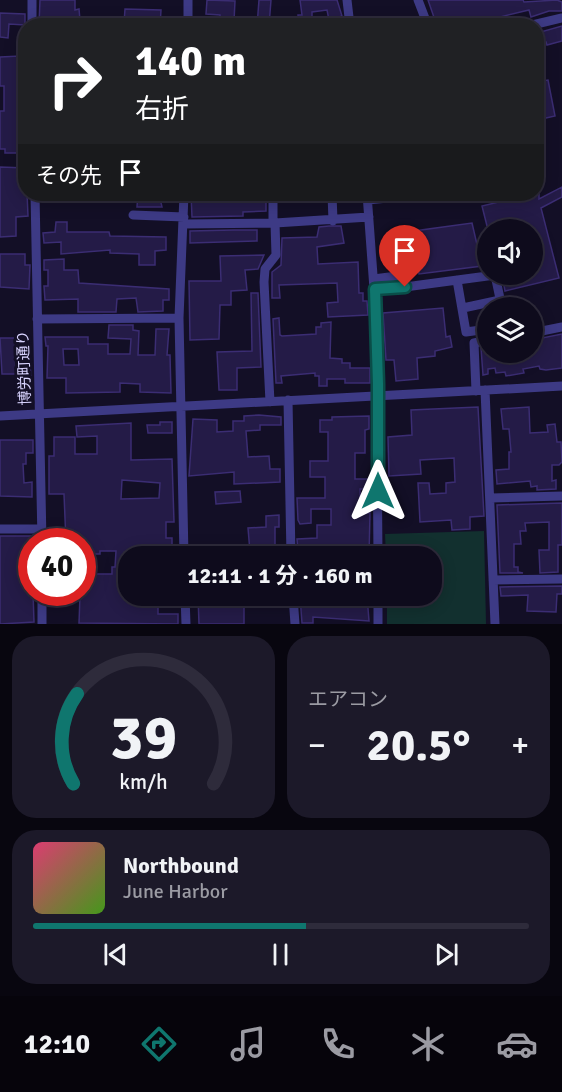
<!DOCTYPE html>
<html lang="ja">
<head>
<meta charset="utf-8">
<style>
	body { margin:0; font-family:Signika,"Noto Sans JP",sans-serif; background:#1c1929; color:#f1f3f6; height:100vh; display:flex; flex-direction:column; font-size:22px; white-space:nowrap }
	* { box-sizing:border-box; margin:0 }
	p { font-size:20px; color:#9b9ba3 }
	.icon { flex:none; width:33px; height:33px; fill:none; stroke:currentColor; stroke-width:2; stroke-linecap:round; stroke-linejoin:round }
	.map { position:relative; height:624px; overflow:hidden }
	.drawer { display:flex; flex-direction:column; gap:12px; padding:12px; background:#08060f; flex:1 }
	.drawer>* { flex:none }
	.hud { position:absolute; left:18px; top:18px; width:526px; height:183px; border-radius:24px; box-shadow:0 3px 15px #0003,0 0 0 2px #2e2b3b; background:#202124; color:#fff; overflow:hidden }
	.buttons { position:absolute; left:477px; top:219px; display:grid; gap:12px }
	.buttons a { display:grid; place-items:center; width:66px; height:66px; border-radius:50%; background:#0e0b1c; box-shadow:0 3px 15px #0003,0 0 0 2px #2e2b3b; font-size:30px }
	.speed { position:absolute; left:18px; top:528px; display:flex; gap:12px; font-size:30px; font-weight:700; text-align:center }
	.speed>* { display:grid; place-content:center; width:78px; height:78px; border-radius:50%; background:#0e0b1c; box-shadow:0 3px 15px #0003,0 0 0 2px #2e2b3b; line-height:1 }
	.speed .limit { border:9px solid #d22; background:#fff; color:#111 }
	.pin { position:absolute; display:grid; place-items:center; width:51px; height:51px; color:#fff; margin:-62px -26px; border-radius:50% 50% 50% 0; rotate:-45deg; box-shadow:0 0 6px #0007 }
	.pin .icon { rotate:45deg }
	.me { position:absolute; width:66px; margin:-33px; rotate:0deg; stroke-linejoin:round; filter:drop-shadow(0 0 4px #0008) }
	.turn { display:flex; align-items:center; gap:21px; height:126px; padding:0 18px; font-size:27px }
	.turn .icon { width:78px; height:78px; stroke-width:2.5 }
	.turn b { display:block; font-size:42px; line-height:51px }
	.then { display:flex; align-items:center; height:57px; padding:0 18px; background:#0003; gap:12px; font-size:22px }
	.big { font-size:45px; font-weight:700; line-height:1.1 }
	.drawer .card { flex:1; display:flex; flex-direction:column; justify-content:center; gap:9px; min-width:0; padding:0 21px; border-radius:24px; background:#1c1929 }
	.drawer .dial { align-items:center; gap:0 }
	.dial svg { height:156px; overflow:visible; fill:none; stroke:#2e2b3b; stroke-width:7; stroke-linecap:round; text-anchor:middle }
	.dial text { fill:#f1f3f6; stroke:none }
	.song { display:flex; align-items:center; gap:18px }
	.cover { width:72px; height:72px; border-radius:9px; background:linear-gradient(135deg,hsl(340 70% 55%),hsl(100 70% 35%)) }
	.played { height:6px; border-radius:3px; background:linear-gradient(90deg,#0f766e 55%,#2e2b3b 55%) }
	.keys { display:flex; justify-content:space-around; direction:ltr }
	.heat { display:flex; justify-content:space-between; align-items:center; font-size:33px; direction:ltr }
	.drawer .tiles { flex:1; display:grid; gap:12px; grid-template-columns:1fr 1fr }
	.card:last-child { grid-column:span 2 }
	.trip { position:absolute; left:118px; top:546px; width:324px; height:60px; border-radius:24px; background:#0e0b1c; box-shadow:0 3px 15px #0003,0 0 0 2px #2e2b3b; font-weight:700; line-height:60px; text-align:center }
	.menu { display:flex; height:96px; justify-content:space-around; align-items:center; background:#06040b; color:#9b9ba3 }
	.menu .icon { width:42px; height:42px }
	.menu .selected { color:#0f766e }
	.menu b { font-size:27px; color:#f1f3f6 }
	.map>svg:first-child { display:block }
	.green { fill:#12302f }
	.building { fill:#241b47; stroke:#3b2d73; stroke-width:1.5; fill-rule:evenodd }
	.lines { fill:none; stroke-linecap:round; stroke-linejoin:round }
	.minor { stroke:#3d3a85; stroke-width:9 }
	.route-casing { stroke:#0a4d48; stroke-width:15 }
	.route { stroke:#0f766e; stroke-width:10 }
	.labels { text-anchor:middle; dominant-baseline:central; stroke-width:6; stroke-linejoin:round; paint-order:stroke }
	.street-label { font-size:15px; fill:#d9d4ff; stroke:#130f26 }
</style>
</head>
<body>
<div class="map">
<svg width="562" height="624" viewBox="0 0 562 624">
	<rect width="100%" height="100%" fill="#130f26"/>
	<path class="green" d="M484 531 486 624H387V596H432V556H386L385 534Z"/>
	<path class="building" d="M40 0H75V10L79 9 80 20 59 21V25H39Z
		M207 0 235 1 234 21 220 20V15L206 14Z
		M259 0H271L269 26H257Z
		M300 0H337L342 16 329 20 327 10 312 12V25H298V15H302Z
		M428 0H523L524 2 557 0 562 2V11H549L531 17 529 10 500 17 502 26H478L476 22 461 26H437Z
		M125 9 161 10 160 26 124 23Z
		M0 13 25 14V25L9 24 8 38 0 37Z
		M562 26V41L547 45 546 42 537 45V33Z
		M20 56 22 87H26V153H5V149H0V111H4V86H0V57Z
		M548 80 555 116 537 120V82Z
		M0 167 26 168 28 216 16 217V236L0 237Z
		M562 187V197L541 208 559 278 505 291 502 274H532V230H488L482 206 503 201 502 194H539V199Z
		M138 194H159L162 207H137Z
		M191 194H203V196L219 201 220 194 266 196V211L243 212V216L192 217Z
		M56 222H67V232H109L110 236 166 237V250L155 251V265H139V254L110 253V250L61 254V242L44 243 43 233 55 232Z
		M472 223 482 266 419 274 414 231Z
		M329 226H341L344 243 317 247 318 264 358 262 359 293H363V301H367L368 315 328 317 327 303 338 302 337 283 279 285 280 298H272V272L281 265 282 238 317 237 319 227Z
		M234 230H257V241L190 243V231Z
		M0 254H25V265H30L29 289 0 287Z
		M264 255 258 269 245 270 247 290 231 291V305H220L219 339 190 340 189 281H221L220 256Z
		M64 259V270H78L79 283 169 289V300H163V311L138 312 136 298 117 299 116 312H78V299L45 300 44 286H48V270H44V260Z
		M251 293H258L261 367 237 368V390H219L217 352 252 351Z
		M443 308 446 337 450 336 452 347 435 351V356L417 358 418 379 396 381 394 360H386L383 313Z
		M279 318 280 335 282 336 316 334V327H321V323L331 322 330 358 342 359V363H350V368H370V383H345V379H327V386H319V376H315V373L281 376 282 383H276L273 319Z
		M109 325H133V330L139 331 138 355H155L156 329H169L167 355H170L171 393 140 392V384L120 383V392L66 393V378H47L48 346H46L45 337H88V344H108V354H130L131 339 108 338ZM63 349H78L79 365H64Z
		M562 334V368L546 370 540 369 539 366 523 369 524 373 506 376 505 372 496 373 495 368 488 369V374L483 375 481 348 488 347V352H532V340Z
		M0 338H28L31 378H21V374H2Z
		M478 407 484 516 470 517V529L452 530 451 520 420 522 418 483H429L430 494 446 493V483L455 482 454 458 420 460 421 474 389 476 388 437 412 435 411 410Z
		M529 407 530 433 548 432 547 425 555 424 557 442H561L562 462 559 465H552V481L556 480V489L537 490V486L531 487 530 481 497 484 496 470 509 469V452H511L509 429H503L501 409Z
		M259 415 281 417V425H260V430L246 431 248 457 269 456 270 469H280V482L234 484V472L189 476 193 419 217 420V432L233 431V421H244V416Z
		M369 416V429L365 430V453H355V479H370V489H360V513H370L369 556H340V548H322V553H310V556H302V550H298L297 539 317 538V525H331V509H311V523L300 524 298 520 297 498H325V477H310V461H328V432H320V420H332V417Z
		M160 422H172V433H148L147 425H160Z
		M131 423V460L172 459 174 522H166V538H172V556H129V596H158V614H178V624L79 623 82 542H66L64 494H49V456H54V437H75V454H97V436L77 437 76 426ZM122 480 160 483 159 498 121 499ZM100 551H116L115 567H112V574H94V554H100Z
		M0 440H33V453H26V464H23L24 483 32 482V497L0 496Z
		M240 491 241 502 216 504 215 492Z
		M562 503V545H558V572L540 573 539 550H549V522L525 523 526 531H520L521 544H514V567H518V572L523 573H500L497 505Z
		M279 515V527H275V552H250L248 528 266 527V516Z
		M0 536H32V561L26 562 27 584H32L33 592 34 622 0 624Z
		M562 586V594H557L556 612 527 611 528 595 501 596 500 587Z
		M198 596H215V603L244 602V624H199Z
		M300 596H327L326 606H352V596H367L369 621 313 617V623H302Z"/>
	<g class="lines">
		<path class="minor" d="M32 0V26
			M347 0 350 26
			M418 0 428 26
			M188 26V0
			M332 26 349 21
			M528 26 562 18
			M35 194 42 542
			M184 194 179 318 184 556
			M273 194V223
			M332 194 333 221
			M367 194 376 316 378 556
			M368 200 427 194
			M133 215 184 217
			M184 224 275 223 369 217
			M374 279 404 275 405 287 495 275 502 308
			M457 280 466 332 488 329
			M375 289 405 287
			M463 308 500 300
			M37 319 179 318
			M532 333 562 327
			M485 390 495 624
			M476 391 474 343 488 340
			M288 400 291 556
			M270 402 264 282 265 269 276 255 275 223
			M0 416 562 386
			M491 498 562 496
			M0 529H42
			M493 580 562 579
			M42 592V624
			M185 596 186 624
			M293 596 295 624
			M378 596V624"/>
	</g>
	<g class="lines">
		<g class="route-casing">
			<path id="route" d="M378 491V384L375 289 405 287"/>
		</g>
		<use href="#route" class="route"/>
	</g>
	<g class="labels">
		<g class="street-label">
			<text transform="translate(24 368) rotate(-92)">博労町通り</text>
		</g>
	</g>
</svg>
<div class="buttons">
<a><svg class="icon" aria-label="sound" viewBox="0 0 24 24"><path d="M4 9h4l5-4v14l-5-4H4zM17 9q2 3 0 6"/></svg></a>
<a><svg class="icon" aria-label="layers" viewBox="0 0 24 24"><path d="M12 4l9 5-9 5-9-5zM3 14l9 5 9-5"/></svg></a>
</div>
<div class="speed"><div class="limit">40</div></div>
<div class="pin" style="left:405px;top:287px;background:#d93025"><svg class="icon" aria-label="arrive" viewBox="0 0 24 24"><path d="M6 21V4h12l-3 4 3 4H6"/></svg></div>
<svg class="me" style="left:378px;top:491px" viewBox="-20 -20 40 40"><path d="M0-17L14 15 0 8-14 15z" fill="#0f766e" stroke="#fff" stroke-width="4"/></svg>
<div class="trip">12:11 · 1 分 · 160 m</div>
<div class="hud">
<div class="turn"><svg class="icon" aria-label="right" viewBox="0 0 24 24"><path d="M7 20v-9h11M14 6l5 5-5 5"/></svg><div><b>140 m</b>右折</div></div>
<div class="then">その先<svg class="icon" aria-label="arrive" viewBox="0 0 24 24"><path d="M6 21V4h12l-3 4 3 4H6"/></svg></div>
</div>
</div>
<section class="drawer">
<div class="tiles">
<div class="card dial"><svg viewBox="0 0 100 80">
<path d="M14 69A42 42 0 1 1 86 69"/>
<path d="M14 69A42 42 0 0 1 16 23" stroke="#0f766e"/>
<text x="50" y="56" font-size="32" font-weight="700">39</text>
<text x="50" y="72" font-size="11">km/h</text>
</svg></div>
<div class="card"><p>エアコン</p>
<div class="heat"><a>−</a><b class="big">20.5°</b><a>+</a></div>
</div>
<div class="card">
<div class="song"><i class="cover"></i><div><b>Northbound</b><p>June Harbor</p></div></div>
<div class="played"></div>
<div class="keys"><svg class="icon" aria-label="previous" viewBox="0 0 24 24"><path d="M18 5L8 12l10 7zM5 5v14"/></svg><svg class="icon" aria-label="pause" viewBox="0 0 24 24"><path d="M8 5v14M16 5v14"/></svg><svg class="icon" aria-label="next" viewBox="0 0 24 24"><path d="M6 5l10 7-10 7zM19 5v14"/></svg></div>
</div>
</div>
</section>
<nav class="menu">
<b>12:10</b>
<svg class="icon selected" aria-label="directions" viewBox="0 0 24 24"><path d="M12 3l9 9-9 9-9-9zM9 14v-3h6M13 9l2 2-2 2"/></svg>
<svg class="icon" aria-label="music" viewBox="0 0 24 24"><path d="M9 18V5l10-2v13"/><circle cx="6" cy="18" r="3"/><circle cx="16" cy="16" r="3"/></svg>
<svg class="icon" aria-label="phone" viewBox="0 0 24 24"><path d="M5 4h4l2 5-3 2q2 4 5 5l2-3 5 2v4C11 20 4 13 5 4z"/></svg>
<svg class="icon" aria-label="climate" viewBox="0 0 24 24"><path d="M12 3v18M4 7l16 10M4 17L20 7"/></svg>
<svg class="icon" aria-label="car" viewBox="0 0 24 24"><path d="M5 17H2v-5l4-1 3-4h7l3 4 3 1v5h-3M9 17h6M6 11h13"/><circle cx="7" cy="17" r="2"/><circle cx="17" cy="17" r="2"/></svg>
</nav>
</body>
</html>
